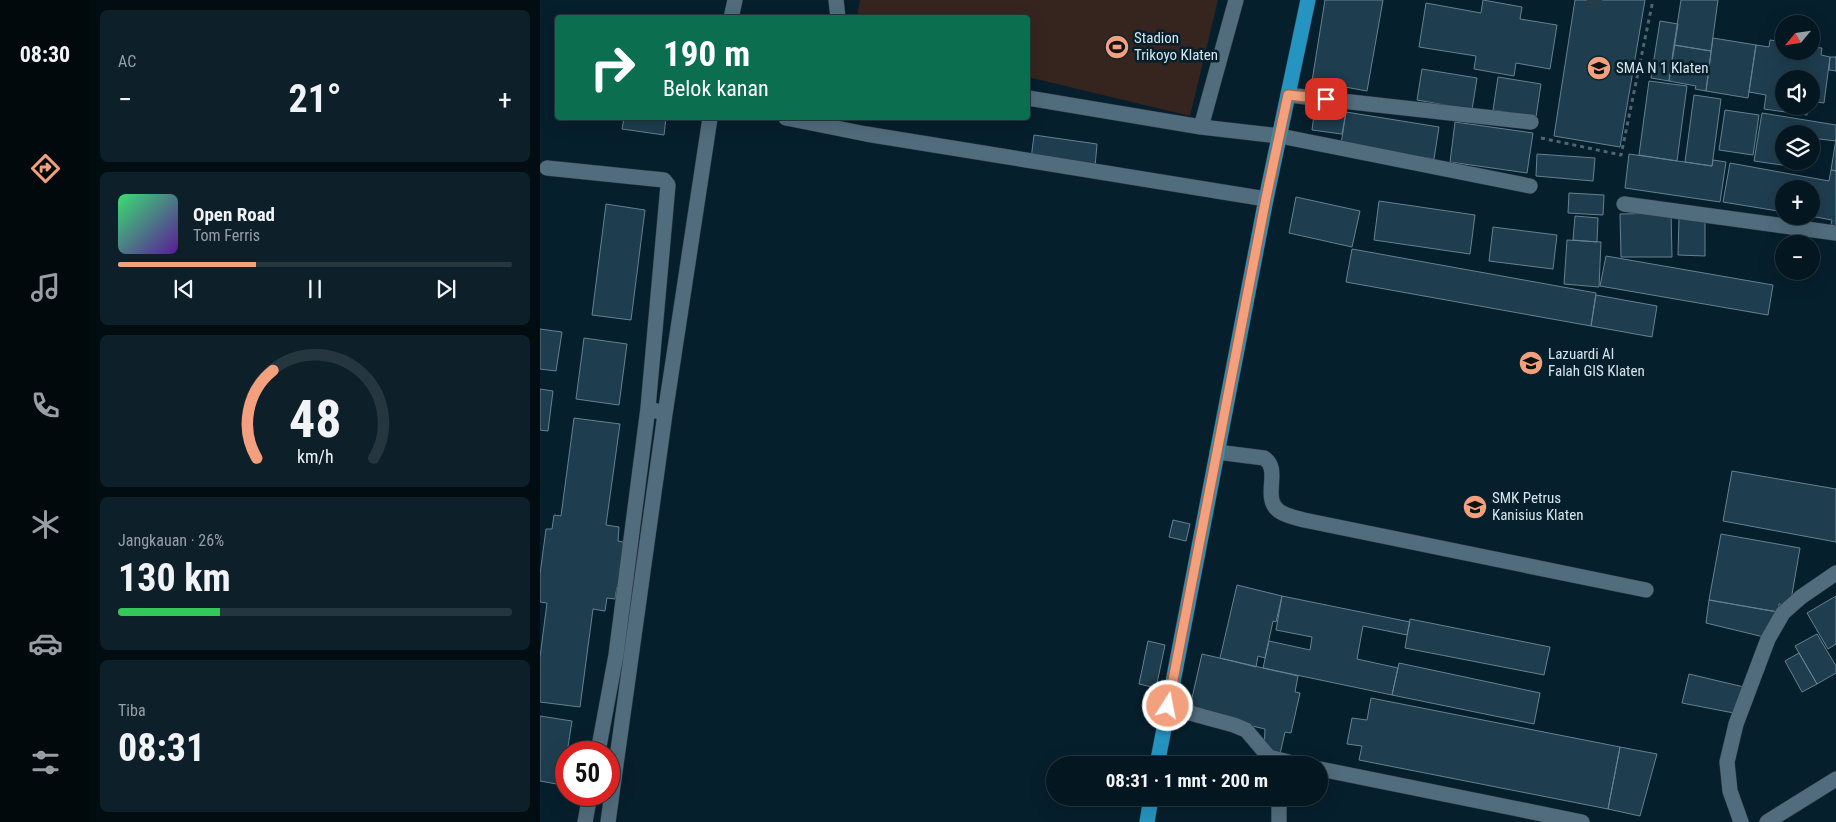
<!DOCTYPE html>
<html lang="id">
<head>
<meta charset="utf-8">
<style>
	body { margin:0; font-family:"Roboto Condensed",sans-serif; background:#0d202a; color:#f1f3f6; height:100vh; display:flex; flex-direction:column; font-size:19px; white-space:nowrap }
	* { box-sizing:border-box; margin:0 }
	p { font-size:16px; color:#979fa5 }
	.icon { flex:none; width:28px; height:28px; fill:none; stroke:currentColor; stroke-width:2; stroke-linecap:round; stroke-linejoin:round }
	.map { position:relative; flex:1; overflow:hidden }
	.sheet { display:flex; flex-direction:column; gap:10px; padding:10px; background:#020d12; width:450px }
	.sheet>* { flex:none }
	.top-card { position:absolute; left:15px; top:15px; width:475px; height:105px; border-radius:5px; box-shadow:0 5px 20px #0002,0 0 0 1px #25363f; background:#0b6e4f; color:#fff; overflow:hidden }
	.needle { width:32px; rotate:241deg }
	.buttons { position:absolute; left:1235px; top:15px; display:grid; gap:10px }
	.buttons a { display:grid; place-items:center; width:45px; height:45px; border-radius:50%; background:#041721; box-shadow:0 5px 20px #0002,0 0 0 1px #25363f; font-size:25px }
	.speed { position:absolute; left:15px; top:741px; display:flex; gap:10px; font-size:25px; font-weight:700; text-align:center }
	.speed>* { display:grid; place-content:center; width:65px; height:65px; border-radius:50%; background:#041721; box-shadow:0 5px 20px #0002,0 0 0 1px #25363f; line-height:1 }
	.speed .limit { border:8px solid #d22; background:#fff; color:#111 }
	.pin { position:absolute; display:grid; place-items:center; width:42px; height:42px; color:#fff; margin:-21px; border-radius:10px; box-shadow:0 2px 8px #0006 }
	.me { position:absolute; width:55px; margin:-28px; rotate:11deg; stroke-linejoin:round; filter:drop-shadow(0 0 4px #0008) }
	.turn { display:flex; align-items:center; gap:18px; height:105px; padding:0 25px; font-size:22px }
	.turn .icon { width:65px; height:65px; stroke-width:2.5 }
	.turn b { display:block; font-size:35px; line-height:42px }
	.big { font-size:38px; font-weight:700; line-height:1.1 }
	.sheet .widget { flex:1; display:flex; flex-direction:column; justify-content:center; gap:8px; min-width:0; padding:0 18px; border-radius:8px; background:#0d202a }
	.sheet .dial { align-items:center; gap:0 }
	.dial svg { height:130px; overflow:visible; fill:none; stroke:#25363f; stroke-width:7; stroke-linecap:round; text-anchor:middle }
	.dial text { fill:#f1f3f6; stroke:none }
	.song { display:flex; align-items:center; gap:15px }
	.cover { width:60px; height:60px; border-radius:8px; background:linear-gradient(135deg,hsl(140 70% 55%),hsl(270 70% 35%)) }
	.played { height:5px; border-radius:2px; background:linear-gradient(90deg,#f2a07e 35%,#25363f 35%) }
	.keys { display:flex; justify-content:space-around; direction:ltr }
	.heat { display:flex; justify-content:space-between; align-items:center; font-size:28px; direction:ltr }
	.charge { height:8px; border-radius:4px; background:linear-gradient(90deg,#34c759 26%,#25363f 0) }
	.trip { position:absolute; left:506px; top:756px; width:282px; height:50px; border-radius:25px; background:#041721; box-shadow:0 5px 20px #0002,0 0 0 1px #25363f; font-weight:700; line-height:50px; text-align:center }
	main { display:flex; flex:1; min-height:0 }
	.tabs { display:flex; flex-direction:column; width:90px; justify-content:space-around; align-items:center; background:#02090d; color:#979fa5 }
	.tabs .icon { width:35px; height:35px }
	.tabs .current { color:#f2a07e }
	.tabs b { font-size:22px; color:#f1f3f6 }
	.map>svg:first-child { display:block }
	.green { fill:#36251e }
	.building { fill:#1e3d4e; stroke:#658191 }
	.lines { fill:none; stroke-linecap:round; stroke-linejoin:round }
	.minor-tunnel { stroke:#253d49; stroke-width:15; stroke-dasharray:15 8; stroke-linecap:butt }
	.minor-casing { stroke:#2f3944; stroke-width:16 }
	.major-casing { stroke:#2f3944; stroke-width:16 }
	.path { stroke:#506571; stroke-width:3; stroke-dasharray:4 4; stroke-linecap:butt }
	.minor { stroke:#516c7c; stroke-width:15 }
	.major { stroke:#2694c0; stroke-width:15 }
	.route-casing { stroke:#9d6852; stroke-width:12 }
	.route { stroke:#f2a07e; stroke-width:9 }
	.labels { text-anchor:middle; dominant-baseline:central; stroke-width:5; stroke-linejoin:round; paint-order:stroke }
	.poi-label { font-size:15px; fill:#d7e5ee; stroke:#061f2c; text-anchor:start }
</style>
</head>
<body>
<main>
<nav class="tabs">
<b>08:30</b>
<svg class="icon current" aria-label="directions" viewBox="0 0 24 24"><path d="M12 3l9 9-9 9-9-9zM9 14v-3h6M13 9l2 2-2 2"/></svg>
<svg class="icon" aria-label="music" viewBox="0 0 24 24"><path d="M9 18V5l10-2v13"/><circle cx="6" cy="18" r="3"/><circle cx="16" cy="16" r="3"/></svg>
<svg class="icon" aria-label="phone" viewBox="0 0 24 24"><path d="M5 4h4l2 5-3 2q2 4 5 5l2-3 5 2v4C11 20 4 13 5 4z"/></svg>
<svg class="icon" aria-label="climate" viewBox="0 0 24 24"><path d="M12 3v18M4 7l16 10M4 17L20 7"/></svg>
<svg class="icon" aria-label="car" viewBox="0 0 24 24"><path d="M5 17H2v-5l4-1 3-4h7l3 4 3 1v5h-3M9 17h6M6 11h13"/><circle cx="7" cy="17" r="2"/><circle cx="17" cy="17" r="2"/></svg>
<svg class="icon" aria-label="filters" viewBox="0 0 24 24"><path d="M4 7h16M4 17h16"/><circle cx="9" cy="7" r="2"/><circle cx="15" cy="17" r="2"/></svg>
</nav>
<section class="sheet">
<div class="widget"><p>AC</p>
<div class="heat"><a>−</a><b class="big">21°</b><a>+</a></div>
</div>
<div class="widget">
<div class="song"><i class="cover"></i><div><b>Open Road</b><p>Tom Ferris</p></div></div>
<div class="played"></div>
<div class="keys"><svg class="icon" aria-label="previous" viewBox="0 0 24 24"><path d="M18 5L8 12l10 7zM5 5v14"/></svg><svg class="icon" aria-label="pause" viewBox="0 0 24 24"><path d="M8 5v14M16 5v14"/></svg><svg class="icon" aria-label="next" viewBox="0 0 24 24"><path d="M6 5l10 7-10 7zM19 5v14"/></svg></div>
</div>
<div class="widget dial"><svg viewBox="0 0 100 80">
<path d="M14 69A42 42 0 1 1 86 69"/>
<path d="M14 69A42 42 0 0 1 24 15" stroke="#f2a07e"/>
<text x="50" y="56" font-size="32" font-weight="700">48</text>
<text x="50" y="72" font-size="11">km/h</text>
</svg></div>
<div class="widget"><p>Jangkauan · 26%</p><b class="big">130 km</b><div class="charge"></div></div>
<div class="widget"><p>Tiba</p><b class="big">08:31</b></div>
</section>
<div class="map">
<svg width="1296" height="822" viewBox="0 0 1296 822">
	<rect width="100%" height="100%" fill="#061f2c"/>
	<path class="green" d="M320 0H678L650 116 488 77V18L317 17Z"/>
	<path class="building" d="M785 0H843L827 91 772 81Z
		M943 0 982 7 980 19 1017 25 1010 69 976 63 974 76 934 69 936 56 879 47 886 3 941 13Z
		M1035 0H1105L1080 147 1014 136Z
		M1141 0H1178L1171 51 1134 45Z
		M1120 21 1138 24 1129 81 1111 78Z
		M1173 38 1216 45 1208 98 1166 91Z
		M1230 40 1244 42V51H1271V47L1282 48 1281 55 1290 57 1284 103 1271 101V79H1244V106H1268L1267 115 1224 109 1226 95 1209 92 1216 45 1229 47Z
		M1134 45 1171 51 1166 91 1155 89 1156 86 1129 81Z
		M1290 57H1296V71L1289 70Z
		M882 69 937 78 932 110 877 100Z
		M958 77 1001 84 996 117 953 110Z
		M1109 81 1147 86 1137 161 1099 155Z
		M1154 95 1181 99 1172 166 1145 162Z
		M775 107 806 112 802 134 772 130Z
		M1185 110 1219 115 1213 155 1179 150Z
		M806 112 899 127 894 159 801 144Z
		M1222 113 1296 125V141L1271 138V134H1244V161H1264L1263 168 1214 161Z
		M84 118H126L124 135 82 129Z
		M915 122 993 133 987 173 910 162Z
		M494 135 557 144 555 167 491 159Z
		M1296 139V171L1291 170Z
		M997 154 1055 158 1053 181 996 176Z
		M1089 154 1172 166 1173 160 1186 162 1180 202 1085 188Z
		M1190 163 1289 181 1291 170 1296 171V226L1291 225 1292 220 1270 216 1271 189H1244V212L1183 202Z
		M1029 193 1064 195 1063 215 1028 213Z
		M756 197 820 211 812 247 749 233Z
		M839 201 935 215 930 254 834 240Z
		M66 204 105 210 91 320 52 315Z
		M1131 213 1132 257H1081L1080 214Z
		M1035 216 1058 218 1057 242 1033 240Z
		M1139 219H1165V256L1138 255Z
		M953 227 1017 235 1013 269 949 261Z
		M1027 240 1061 242 1059 287 1024 284Z
		M812 249 1056 293 1051 326 806 282Z
		M1066 256 1233 285 1228 315 1060 286Z
		M1056 295 1117 306 1112 337 1051 326Z
		M0 329 22 332 16 371 0 369Z
		M44 338 87 344 79 405 36 399Z
		M0 389 13 391 8 431 0 430Z
		M34 418 80 424 66 525 79 527 78 541 83 542V588L77 587 75 599 67 598 65 611 53 609 40 707 0 702V657L7 603 0 602V574L6 529H12L14 515 21 516Z
		M1192 471 1296 489V542L1183 521Z
		M633 520 650 524 646 541 629 537Z
		M1181 534 1260 548 1250 606 1239 604 1238 612 1169 600Z
		M697 585 742 596 736 622 733 621 725 658 718 656 716 667 680 658Z
		M742 596 870 622 867 635 823 626 817 659 858 668 852 695 723 668 729 641 770 650 772 637 736 630Z
		M1296 596V644L1288 649 1267 613Z
		M1169 600 1238 612 1228 638 1166 623Z
		M870 619 1010 647 1004 675 865 648Z
		M1277 634 1296 666V673L1277 684 1255 646Z
		M608 641 625 645 616 688 599 684Z
		M1259 653 1277 684 1262 692 1245 661Z
		M662 654 758 676 755 692 760 693 751 733 745 732 740 754 724 751 725 729 649 711Z
		M859 663 1000 693 994 724 852 695Z
		M1149 674 1208 688 1199 714 1142 703Z
		M831 698 1080 747 1068 809 819 760 822 746 807 744 812 718 827 720Z
		M0 716 32 721 22 785 0 781Z
		M1080 747 1117 754 1100 816 1068 809Z"/>
	<g class="lines">
		<path class="minor-tunnel" d="M1047 0 1062 1"/>
		<g class="minor-casing">
			<path id="minor" d="M296 0 298 18
				M191 18 195 0
				M748 95 991 122
				M488 98 661 127 740 136 990 186
				M246 118 326 134 726 199
				M661 127 696 0
				M7 168 124 180 128 185 108 408 125 414
				M1084 204 1296 233
				M677 452 724 458C742 469 721 498 739 511 746 516 756 518 764 520L1106 590
				M628 707 694 725 706 730 729 757 760 765
				M58 752 76 655 108 408
				M780 769 1042 822
				M45 822 50 795
				M68 822 125 414 170 118
				M739 822V798
				M1201 822 1190 791 1187 762 1196 724 1228 639 1243 613 1261 597 1296 573
				M1227 822 1296 779"/>
		</g>
		<g class="major-casing">
			<path id="major" d="M617 765 726 199 768 0
				M607 822 611 798"/>
		</g>
		<path class="path" d="M1001 138 1081 155 1113 0"/>
		<use href="#minor" class="minor"/>
		<use href="#major" class="major"/>
	</g>
	<g class="lines">
		<g class="route-casing">
			<path id="route" d="M628 706 726 198 748 95 786 99"/>
		</g>
		<use href="#route" class="route"/>
	</g>
	<defs>
		<g id="stadium-disc" transform="scale(1.25)"><circle r="9.5" fill="#f2a07e" stroke="#061f2c"/><path d="M0-5a6.5 5 0 1 0 0 10a6.5 5 0 1 0 0-10ZM-3.5-1.8h7v3.6h-7Z" fill="#111"/></g>
		<g id="school-disc" transform="scale(1.25)"><circle r="9.5" fill="#f2a07e" stroke="#061f2c"/><path d="M0-5L7-2L0 1L-7-2ZM-4 1L0 2.5L4 1V4Q0 6-4 4Z" fill="#111"/></g>
	</defs>
	<g fill-rule="evenodd">
		<use href="#stadium-disc" x="577" y="47"/>
		<use href="#school-disc" x="1059" y="68"/>
		<use href="#school-disc" x="991" y="363"/>
		<use href="#school-disc" x="935" y="507"/>
	</g>
	<g class="labels">
		<g class="poi-label">
			<text x="594" y="38">Stadion<tspan x="594" dy="17">Trikoyo Klaten</tspan></text>
			<text x="1076" y="68">SMA N 1 Klaten</text>
			<text x="1008" y="354">Lazuardi Al<tspan x="1008" dy="17">Falah GIS Klaten</tspan></text>
			<text x="952" y="498">SMK Petrus<tspan x="952" dy="17">Kanisius Klaten</tspan></text>
		</g>
	</g>
</svg>
<div class="buttons">
<a><svg class="needle" viewBox="-14 -14 28 28"><path d="M0-13l5 13h-10z" fill="#e53935"/><path d="M0 13l5-13h-10z" fill="#979fa5"/></svg></a>
<a><svg class="icon" aria-label="sound" viewBox="0 0 24 24"><path d="M4 9h4l5-4v14l-5-4H4zM17 9q2 3 0 6"/></svg></a>
<a><svg class="icon" aria-label="layers" viewBox="0 0 24 24"><path d="M12 4l9 5-9 5-9-5zM3 14l9 5 9-5"/></svg></a>
<a>+</a>
<a>−</a>
</div>
<div class="speed"><div class="limit">50</div></div>
<div class="pin" style="left:786px;top:99px;background:#d93025"><svg class="icon" aria-label="arrive" viewBox="0 0 24 24"><path d="M6 21V4h12l-3 4 3 4H6"/></svg></div>
<svg class="me" style="left:628px;top:706px" viewBox="-20 -20 40 40"><circle r="17" fill="#f2a07e" stroke="#fff" stroke-width="3"/><path d="M0-11L8 9 0 5-8 9z" fill="#fff"/></svg>
<div class="trip">08:31 · 1 mnt · 200 m</div>
<div class="top-card">
<div class="turn"><svg class="icon" aria-label="right" viewBox="0 0 24 24"><path d="M7 20v-9h11M14 6l5 5-5 5"/></svg><div><b>190 m</b>Belok kanan</div></div>
</div>
</div>
</main>
</body>
</html>
